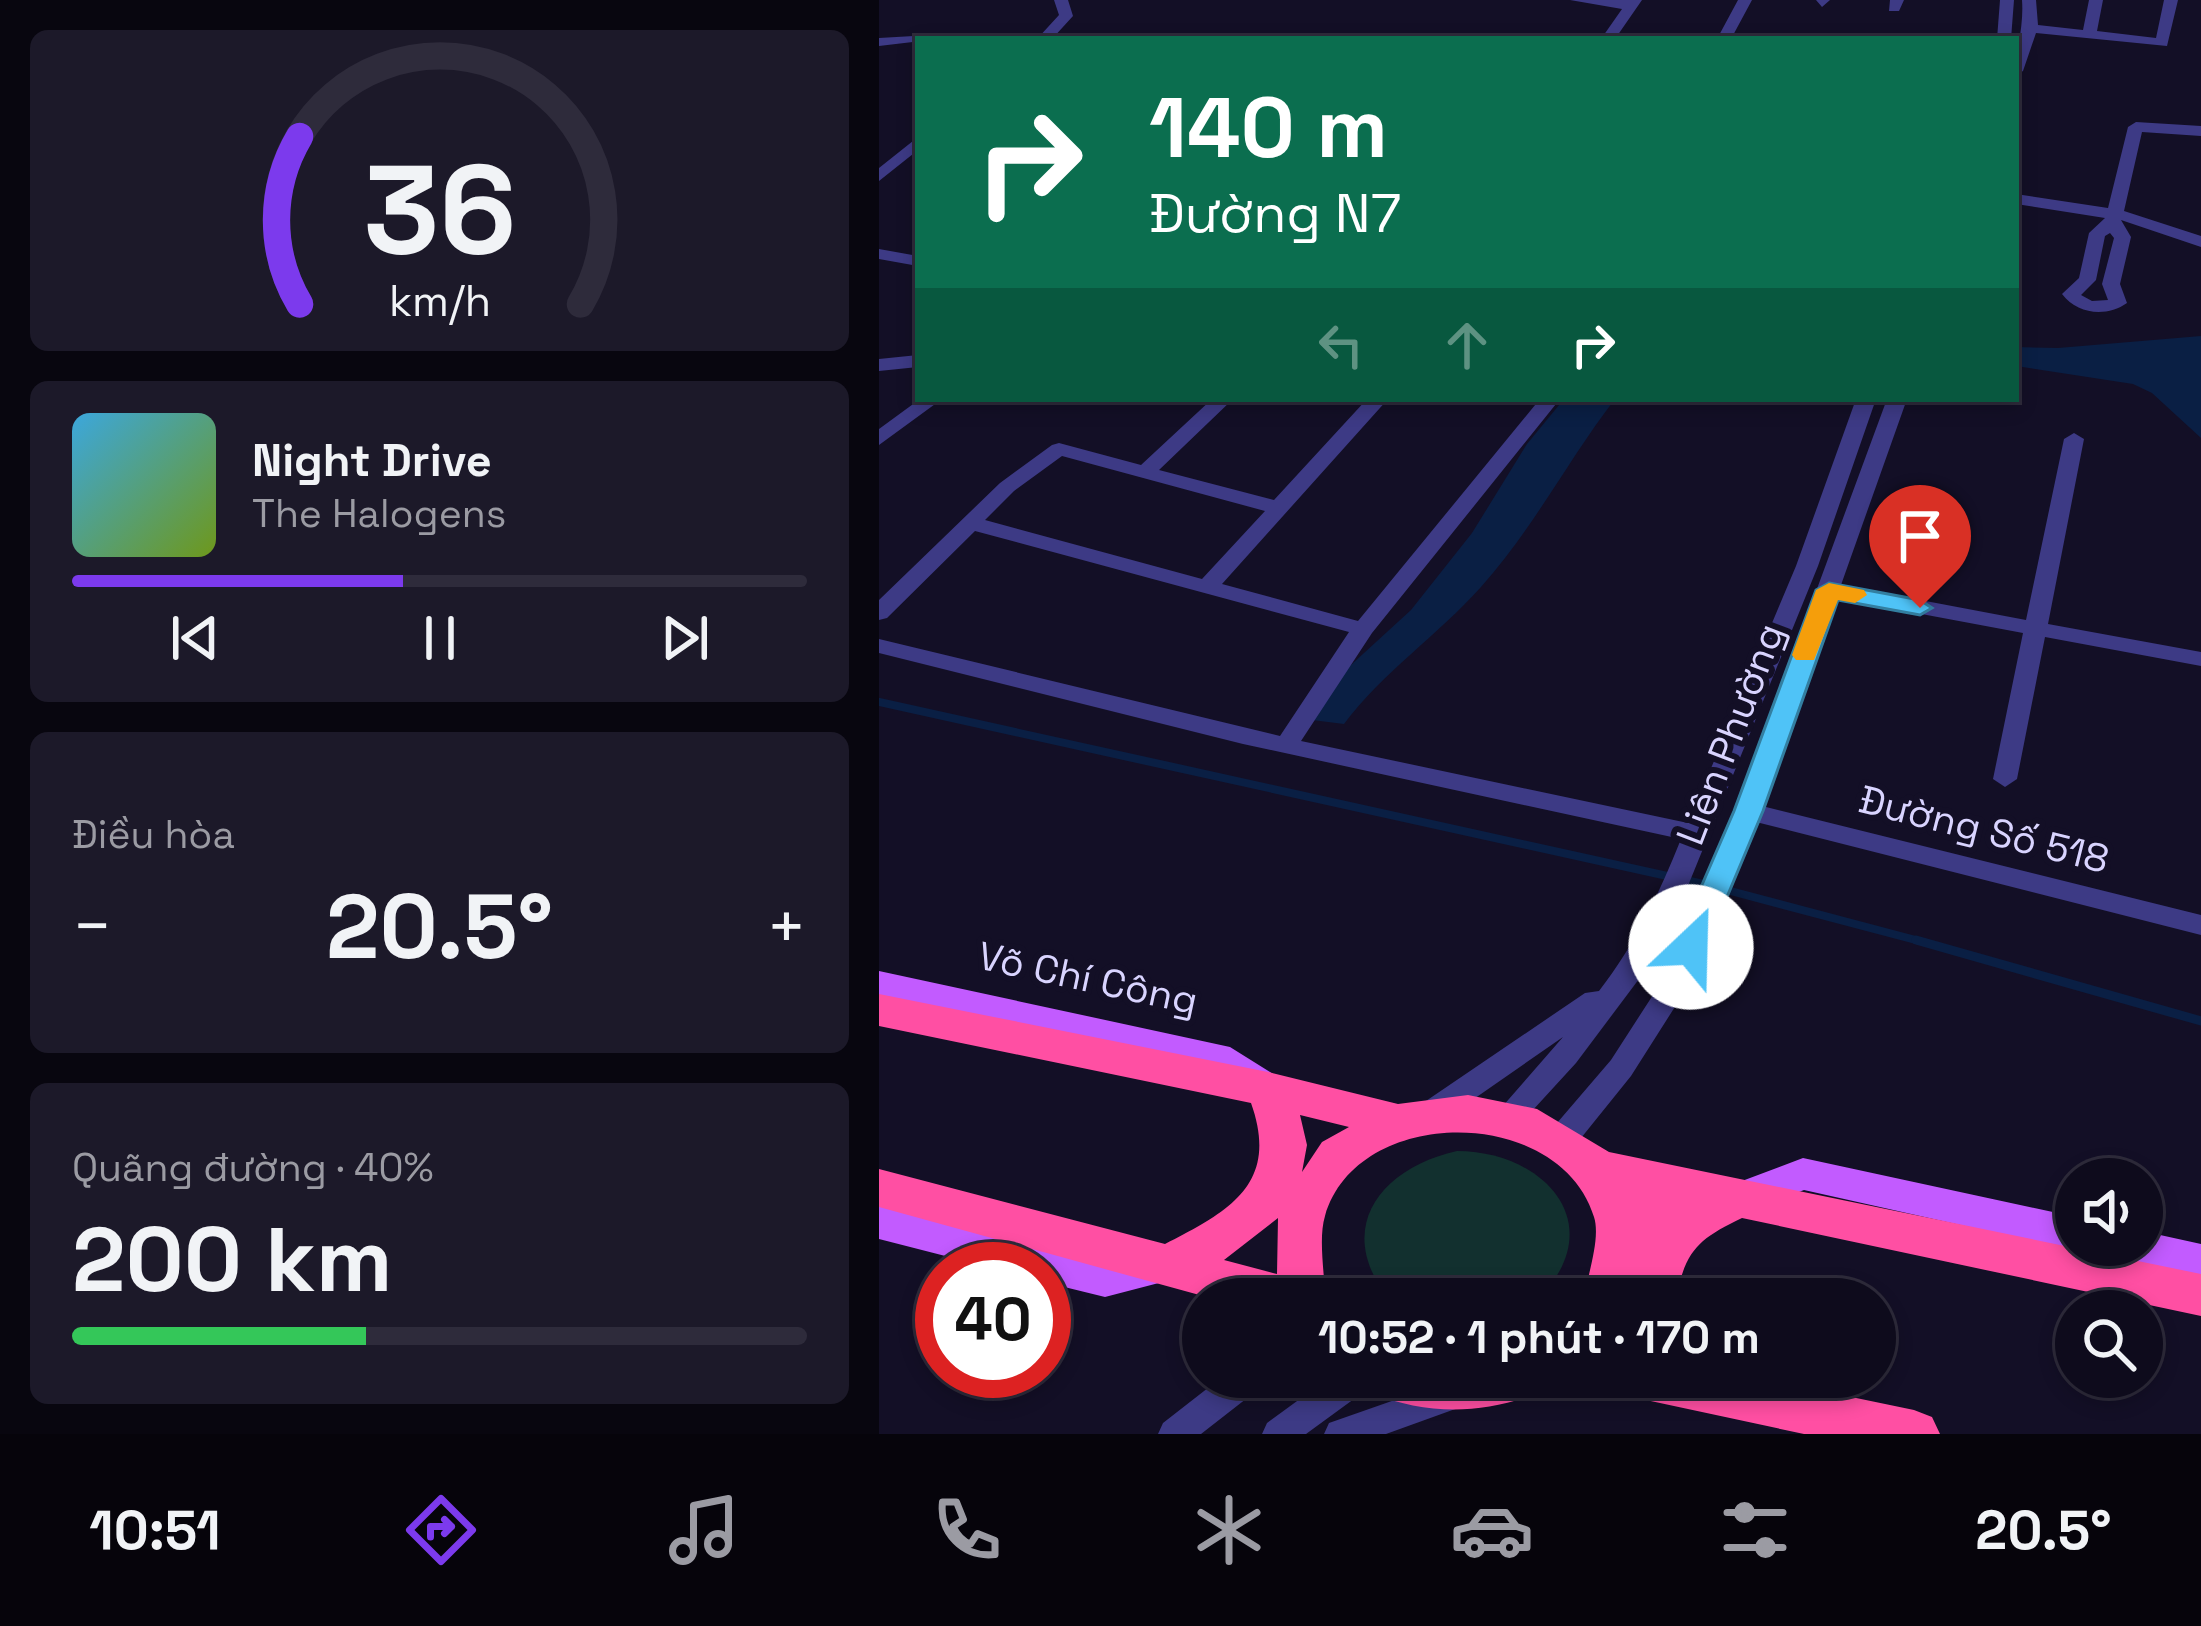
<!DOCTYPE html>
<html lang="vi">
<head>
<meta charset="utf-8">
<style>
	body { margin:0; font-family:"Space Grotesk",sans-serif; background:#1c1929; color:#f1f3f6; height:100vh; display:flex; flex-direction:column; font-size:45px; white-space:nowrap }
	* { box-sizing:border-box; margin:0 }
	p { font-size:39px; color:#9b9ba3 }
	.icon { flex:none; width:66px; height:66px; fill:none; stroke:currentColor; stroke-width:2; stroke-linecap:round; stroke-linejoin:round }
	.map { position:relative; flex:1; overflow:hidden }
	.drawer { display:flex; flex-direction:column; gap:30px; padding:30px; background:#08060f; width:879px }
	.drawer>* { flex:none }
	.hud { position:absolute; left:36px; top:36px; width:1104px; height:366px; border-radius:0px; box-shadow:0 6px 18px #0003,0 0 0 3px #2e2b3b; background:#0b6e4f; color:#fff; overflow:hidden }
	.buttons { position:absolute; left:1176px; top:1158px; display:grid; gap:24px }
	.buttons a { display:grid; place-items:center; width:108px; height:108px; border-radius:50%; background:#0e0b1c; box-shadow:0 6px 18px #0003,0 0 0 3px #2e2b3b; font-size:60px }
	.speed { position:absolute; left:36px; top:1242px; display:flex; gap:24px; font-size:60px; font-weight:700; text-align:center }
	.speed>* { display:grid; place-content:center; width:156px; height:156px; border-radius:50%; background:#0e0b1c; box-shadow:0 6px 18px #0003,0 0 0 3px #2e2b3b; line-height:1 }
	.speed .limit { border:18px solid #d22; background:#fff; color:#111 }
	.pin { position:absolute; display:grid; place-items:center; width:102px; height:102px; color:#fff; margin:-123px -51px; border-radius:50% 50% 50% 0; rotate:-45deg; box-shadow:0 0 12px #0007 }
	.pin .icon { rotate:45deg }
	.me { position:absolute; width:132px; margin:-66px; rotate:24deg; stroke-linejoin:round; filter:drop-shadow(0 0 9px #0008) }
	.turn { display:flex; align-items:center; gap:42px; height:252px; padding:0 36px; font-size:54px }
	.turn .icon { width:156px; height:156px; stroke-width:2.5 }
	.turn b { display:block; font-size:84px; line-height:102px }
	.lanes { display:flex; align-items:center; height:114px; padding:0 36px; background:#0003; justify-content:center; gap:60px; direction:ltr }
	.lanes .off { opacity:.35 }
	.big { font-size:90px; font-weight:700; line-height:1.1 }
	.drawer .widget { flex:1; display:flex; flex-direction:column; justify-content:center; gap:18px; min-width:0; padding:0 42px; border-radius:18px; background:#1c1929 }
	.drawer .dial { align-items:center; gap:0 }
	.dial svg { height:312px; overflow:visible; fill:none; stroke:#2e2b3b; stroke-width:7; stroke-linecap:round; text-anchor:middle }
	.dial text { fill:#f1f3f6; stroke:none }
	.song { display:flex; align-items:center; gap:36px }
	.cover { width:144px; height:144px; border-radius:18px; background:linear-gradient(135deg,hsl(200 70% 55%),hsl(80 70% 35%)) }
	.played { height:12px; border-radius:6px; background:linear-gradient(90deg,#7c3aed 45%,#2e2b3b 45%) }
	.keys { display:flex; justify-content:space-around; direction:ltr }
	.heat { display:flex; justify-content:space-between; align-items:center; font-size:66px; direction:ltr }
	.charge { height:18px; border-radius:9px; background:linear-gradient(90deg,#34c759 40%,#2e2b3b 0) }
	.trip { position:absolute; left:303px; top:1278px; width:714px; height:120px; border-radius:60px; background:#0e0b1c; box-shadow:0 6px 18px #0003,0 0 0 3px #2e2b3b; font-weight:700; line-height:120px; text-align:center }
	.dock { display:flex; height:192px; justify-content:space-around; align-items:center; background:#06040b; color:#9b9ba3 }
	.dock .icon { width:84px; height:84px }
	.dock .active { color:#7c3aed }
	.dock b { font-size:54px; color:#f1f3f6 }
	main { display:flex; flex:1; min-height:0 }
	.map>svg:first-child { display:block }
	.green { fill:#12302f }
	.water { fill:#0a1f44 }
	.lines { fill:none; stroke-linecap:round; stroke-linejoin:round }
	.stream-far1 { stroke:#0a1f44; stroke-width:8 }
	.stream { stroke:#0a1f44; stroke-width:9 }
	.minor { fill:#3d3a85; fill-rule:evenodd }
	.major { fill:#c25bff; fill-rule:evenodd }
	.highway { fill:#ff4fa3; fill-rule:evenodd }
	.route { fill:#4fc3f7; stroke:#337fa1; stroke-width:3 }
	.slow { fill:#f59e0b }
	.labels { text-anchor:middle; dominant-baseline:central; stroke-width:12; stroke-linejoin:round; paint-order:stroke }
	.street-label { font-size:39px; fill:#d9d4ff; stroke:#130f26 }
</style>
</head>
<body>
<main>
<section class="drawer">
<div class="widget dial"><svg viewBox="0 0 100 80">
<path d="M14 69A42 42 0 1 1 86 69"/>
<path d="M14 69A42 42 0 0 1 14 26" stroke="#7c3aed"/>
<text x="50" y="56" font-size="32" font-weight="700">36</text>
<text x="50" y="72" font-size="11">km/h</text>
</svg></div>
<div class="widget">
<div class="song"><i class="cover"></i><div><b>Night Drive</b><p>The Halogens</p></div></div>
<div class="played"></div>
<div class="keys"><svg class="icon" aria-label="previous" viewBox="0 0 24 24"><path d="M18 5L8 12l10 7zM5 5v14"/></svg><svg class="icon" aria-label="pause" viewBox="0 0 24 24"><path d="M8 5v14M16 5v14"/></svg><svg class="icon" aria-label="next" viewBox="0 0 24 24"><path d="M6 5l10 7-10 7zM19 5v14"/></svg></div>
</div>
<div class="widget"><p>Điều hòa</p>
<div class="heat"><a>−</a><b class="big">20.5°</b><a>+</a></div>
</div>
<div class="widget"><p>Quãng đường · 40%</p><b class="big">200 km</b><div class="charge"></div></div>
</section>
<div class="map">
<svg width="1322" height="1434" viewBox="0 0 1322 1434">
	<rect width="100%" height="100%" fill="#130f26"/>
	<path class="green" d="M578 1151C665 1151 733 1225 659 1299H510C454 1229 501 1168 578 1151Z"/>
	<path class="water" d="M1322 336V438L1273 393 1254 384 1137 366V347L1179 348Z
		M685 399H736C689 460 654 529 602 587 558 636 504 672 465 724L433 720 461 675 532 610 593 533 648 444Z"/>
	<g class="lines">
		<path class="stream-far1" d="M0 702 829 885
			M844 889 1048 943"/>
		<path class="stream" d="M1037 940 1322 1021"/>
		<path class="minor" d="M175 0H189L194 16 173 39H158L180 15Z
			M691 0H763L736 39H722L743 9Z
			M859 0H873L852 39H838Z
			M937 0H951L943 7Z
			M1011 0H1025L1020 11H1010Z
			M1121 0H1135L1132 39H1118Z
			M1143 0H1157L1159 25 1204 30 1210 0H1224L1218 31 1277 38 1285 0H1299L1288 46 1157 33 1144 71 1137 75C1137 49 1145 27 1143 0Z
			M52 35 59 39 0 46V38Z
			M1257 122 1322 126V136L1263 132 1245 211 1322 236V247L1242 220 1252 237 1241 284 1248 303C1228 317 1199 315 1183 294L1200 278 1210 233 1226 218 1137 204V194L1229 208 1249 127ZM1231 233 1235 238 1223 284 1229 300 1213 301 1202 295 1217 280 1226 236Z
			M39 137V150L0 181V168Z
			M0 249 39 256V266L0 259Z
			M39 355V367L0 371V359Z
			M41 399H63L0 445V429Z
			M333 399H354L280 470 395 500 488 399H509L343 584 479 621 661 399H681L493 633 422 741 809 823 917 566 977 399H997L939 566 802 903 760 979 697 1063 642 1123 631 1127 620 1123 616 1115 684 1037 566 1119 555 1123 544 1119 540 1111 544 1103 706 993 720 991C756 945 780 894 802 839L364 744 0 653V639L401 736 470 632 96 531 8 618 0 620V600L121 483 173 445 180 443 262 465ZM183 456 386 511 323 579 106 520 135 491Z
			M1008 399H1028L962 585 1147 620 1185 439 1195 433 1205 439 1169 624 1322 652V666L1166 637 1138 779 1126 787 1114 779 1144 633 957 598 883 806 1322 915V935L877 822 806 991 752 1076 694 1148 683 1151 672 1148 668 1139 672 1130 732 1060 783 981 856 811Z
			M343 1377H386L381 1388 322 1434H279L284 1423Z
			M451 1377H495L490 1388 427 1434H383L388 1423Z
			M567 1382 579 1386 584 1397 579 1408 507 1434H445L450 1423Z"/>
		<path class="major" d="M0 971 351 1047 402 1079 407 1089 402 1099 389 1104 341 1073 0 997Z
			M924 1158 1197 1217V1245H1211L1197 1251 925 1190 861 1214 847 1209 842 1198 847 1187Z
			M0 1205 226 1263 285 1249 299 1254 305 1266 299 1278 226 1297 165 1282V1269H117L0 1239Z
			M1263 1231 1322 1244V1278L1235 1257 1229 1245H1263Z"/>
		<path class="highway" d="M0 994 389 1072 519 1104 589 1095 658 1109 730 1152 1322 1274V1316L863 1218C819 1239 806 1251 797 1299H705C708 1276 722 1239 715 1217 681 1105 478 1104 446 1216 439 1239 446 1275 446 1299H335L0 1207V1169L286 1244C350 1211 401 1184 372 1103L0 1026ZM421 1115 470 1127 443 1142 423 1172 428 1145ZM399 1218 398 1274 345 1260Z
			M484 1377H666L659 1393C600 1415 550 1415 491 1393Z
			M742 1377H876L1035 1410 1053 1417 1061 1434H925L767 1400 749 1393Z"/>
	</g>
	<path class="route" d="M950 583 1041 600 1053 608 1041 615 959 600 884 811 827 947 823 955H801L796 947 855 811 937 590Z"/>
	<path class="slow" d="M950 583 985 590 988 595 976 603 959 600 935 660H917L913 655 937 590Z"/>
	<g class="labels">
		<g class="street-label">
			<text transform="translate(851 734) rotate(-69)">Liên Phường</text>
			<text transform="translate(1105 829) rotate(14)">Đường Số 518</text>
			<text transform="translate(209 978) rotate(12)">Võ Chí Công</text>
		</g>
	</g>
</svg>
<div class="buttons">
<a><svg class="icon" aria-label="sound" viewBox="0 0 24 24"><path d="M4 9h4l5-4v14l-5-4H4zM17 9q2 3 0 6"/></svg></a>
<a><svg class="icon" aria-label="search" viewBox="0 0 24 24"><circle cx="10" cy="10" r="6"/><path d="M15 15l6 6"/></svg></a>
</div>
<div class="speed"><div class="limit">40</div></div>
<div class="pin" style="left:1041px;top:608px;background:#d93025"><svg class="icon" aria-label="arrive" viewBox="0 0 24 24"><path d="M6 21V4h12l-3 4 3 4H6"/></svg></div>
<svg class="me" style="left:812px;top:947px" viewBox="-20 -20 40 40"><circle r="19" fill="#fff"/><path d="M0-13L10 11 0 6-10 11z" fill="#4fc3f7"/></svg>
<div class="trip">10:52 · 1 phút · 170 m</div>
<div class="hud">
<div class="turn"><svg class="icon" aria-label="right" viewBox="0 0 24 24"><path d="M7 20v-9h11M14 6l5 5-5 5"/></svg><div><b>140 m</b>Đường N7</div></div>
<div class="lanes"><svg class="icon off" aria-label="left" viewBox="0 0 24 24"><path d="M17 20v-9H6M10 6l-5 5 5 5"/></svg><svg class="icon off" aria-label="ahead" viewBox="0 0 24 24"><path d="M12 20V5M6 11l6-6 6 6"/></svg><svg class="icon" aria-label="right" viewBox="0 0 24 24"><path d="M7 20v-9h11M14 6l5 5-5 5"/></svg></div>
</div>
</div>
</main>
<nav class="dock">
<b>10:51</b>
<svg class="icon active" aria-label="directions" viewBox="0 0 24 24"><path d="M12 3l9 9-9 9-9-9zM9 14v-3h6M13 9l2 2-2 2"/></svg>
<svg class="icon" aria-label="music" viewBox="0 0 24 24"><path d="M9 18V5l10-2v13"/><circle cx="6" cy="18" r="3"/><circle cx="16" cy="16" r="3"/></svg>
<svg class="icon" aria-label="phone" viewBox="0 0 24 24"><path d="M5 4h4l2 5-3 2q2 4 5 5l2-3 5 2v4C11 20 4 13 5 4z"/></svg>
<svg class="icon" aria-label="climate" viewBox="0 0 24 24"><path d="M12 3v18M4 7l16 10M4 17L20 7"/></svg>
<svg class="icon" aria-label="car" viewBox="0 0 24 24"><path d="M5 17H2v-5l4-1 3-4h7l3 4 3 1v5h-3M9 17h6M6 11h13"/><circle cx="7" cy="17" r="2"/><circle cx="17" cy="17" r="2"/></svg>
<svg class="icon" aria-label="filters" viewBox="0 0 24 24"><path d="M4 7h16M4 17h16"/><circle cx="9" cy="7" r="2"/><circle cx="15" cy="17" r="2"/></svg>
<b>20.5°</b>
</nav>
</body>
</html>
